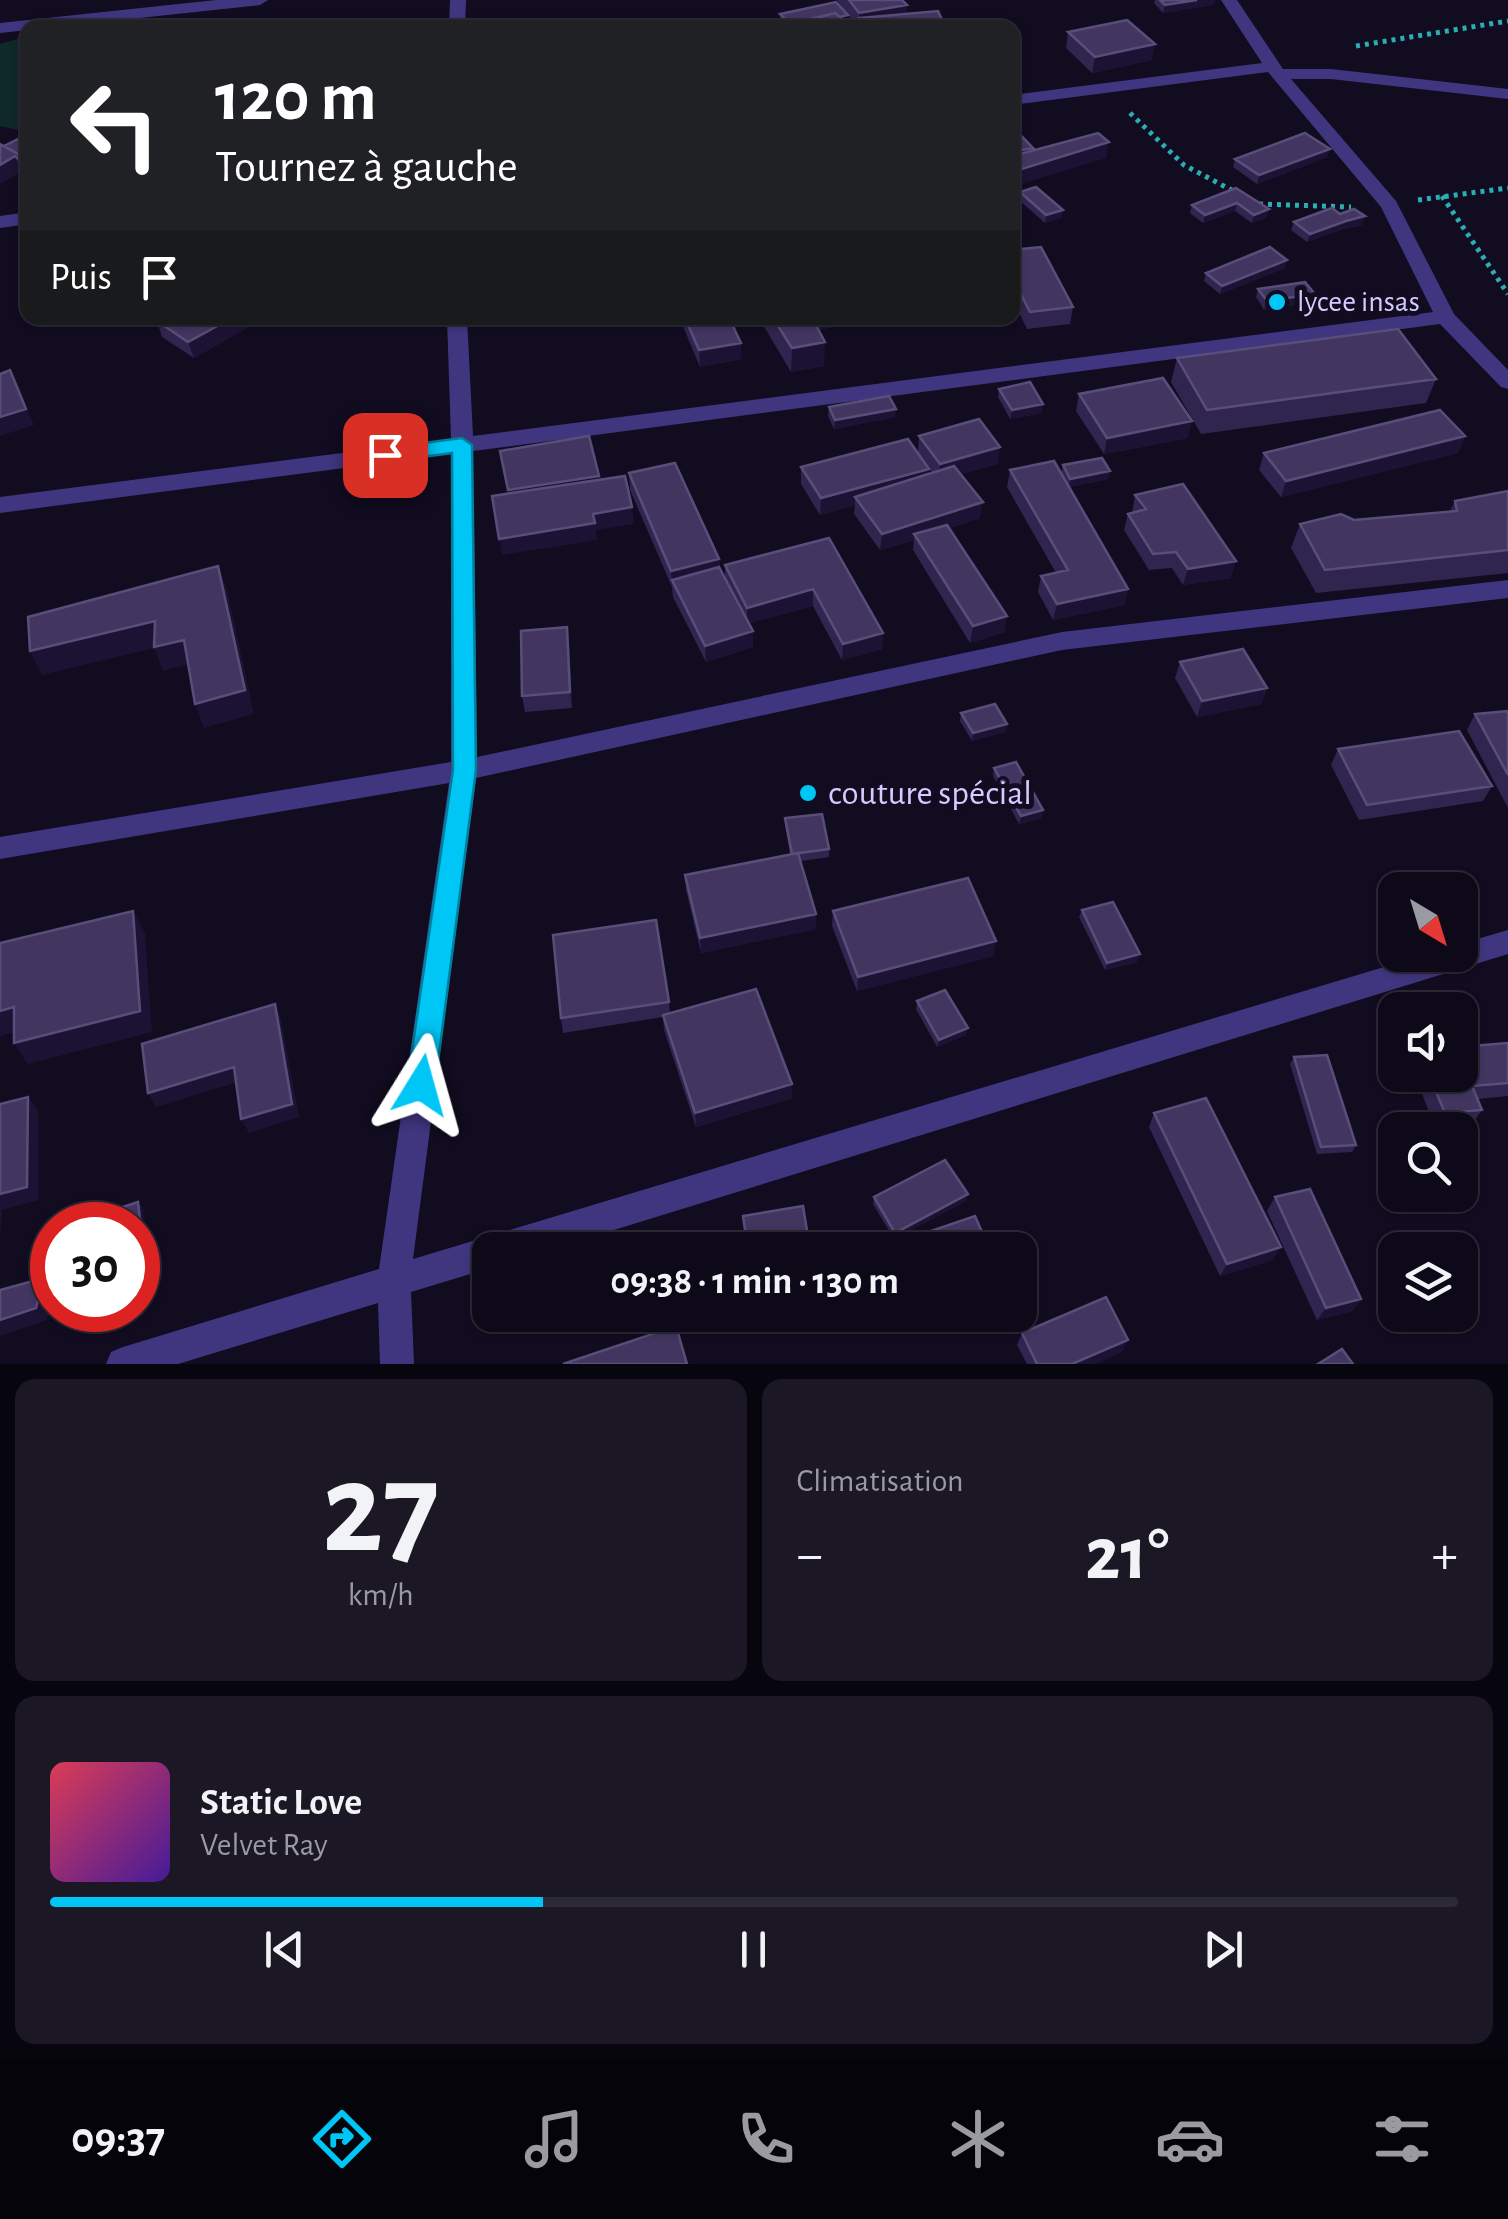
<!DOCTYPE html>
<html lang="fr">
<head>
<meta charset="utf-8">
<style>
	body { margin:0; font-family:"Alegreya Sans",sans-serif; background:#1b1725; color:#f1f3f6; height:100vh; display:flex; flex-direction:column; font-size:38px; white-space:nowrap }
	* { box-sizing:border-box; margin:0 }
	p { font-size:32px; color:#9a9aa2 }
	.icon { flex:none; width:55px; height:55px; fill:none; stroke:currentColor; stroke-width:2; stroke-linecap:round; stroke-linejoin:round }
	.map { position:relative; height:1364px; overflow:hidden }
	.panel { display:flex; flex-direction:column; gap:15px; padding:15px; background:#07050d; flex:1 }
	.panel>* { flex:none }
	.guide { position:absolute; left:20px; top:20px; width:1000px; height:305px; border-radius:20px; box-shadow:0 2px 8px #0004,0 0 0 2px #2d2a37; background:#202124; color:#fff; overflow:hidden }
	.needle { width:65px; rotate:142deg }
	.controls { position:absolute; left:1378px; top:872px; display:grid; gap:20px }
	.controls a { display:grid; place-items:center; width:100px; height:100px; border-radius:20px; background:#0d0918; box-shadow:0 2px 8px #0004,0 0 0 2px #2d2a37; font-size:50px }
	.speed { position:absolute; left:30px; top:1202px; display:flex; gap:20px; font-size:50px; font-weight:700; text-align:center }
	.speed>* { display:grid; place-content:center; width:130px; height:130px; border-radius:50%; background:#0d0918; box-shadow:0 2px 8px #0004,0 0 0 2px #2d2a37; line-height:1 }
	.speed .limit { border:15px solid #d22; background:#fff; color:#111 }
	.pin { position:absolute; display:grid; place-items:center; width:85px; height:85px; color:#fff; margin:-42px; border-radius:20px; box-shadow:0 5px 15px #0006 }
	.me { position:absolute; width:110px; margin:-55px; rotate:8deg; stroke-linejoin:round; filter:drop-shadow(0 0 8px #0008) }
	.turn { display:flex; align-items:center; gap:35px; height:210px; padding:0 30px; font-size:45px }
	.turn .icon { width:130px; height:130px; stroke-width:2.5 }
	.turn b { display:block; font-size:70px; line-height:85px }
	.then { display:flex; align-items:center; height:95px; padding:0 30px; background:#0003; gap:20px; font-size:38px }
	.big { font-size:75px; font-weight:700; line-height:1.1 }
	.panel .tile { flex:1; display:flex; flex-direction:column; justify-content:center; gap:15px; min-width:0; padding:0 35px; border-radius:20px; background:#1b1725 }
	.panel .dial { align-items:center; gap:0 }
	.dial b { font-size:130px; line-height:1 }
	.song { display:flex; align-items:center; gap:30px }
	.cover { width:120px; height:120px; border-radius:15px; background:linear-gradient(135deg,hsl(350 70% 55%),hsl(260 70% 35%)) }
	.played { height:10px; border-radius:5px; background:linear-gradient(90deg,#00c6f6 35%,#2d2a37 35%) }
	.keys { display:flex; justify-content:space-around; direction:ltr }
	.heat { display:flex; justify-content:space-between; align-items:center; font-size:55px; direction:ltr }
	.panel .tiles { flex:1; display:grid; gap:15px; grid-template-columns:1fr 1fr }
	.tile:last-child { grid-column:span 2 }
	.trip { position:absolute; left:472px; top:1232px; width:565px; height:100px; border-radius:20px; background:#0d0918; box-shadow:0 2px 8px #0004,0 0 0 2px #2d2a37; font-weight:700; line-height:100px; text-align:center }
	.tab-bar { display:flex; height:160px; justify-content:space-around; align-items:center; background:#05040a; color:#9a9aa2 }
	.tab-bar .icon { width:70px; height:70px }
	.tab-bar .current { color:#00c6f6 }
	.tab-bar b { font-size:45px; color:#f1f3f6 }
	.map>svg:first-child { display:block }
	.green { fill:#0f282a }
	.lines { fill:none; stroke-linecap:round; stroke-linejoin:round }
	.path { stroke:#2baeb3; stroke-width:5; stroke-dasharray:4 5; stroke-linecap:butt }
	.minor { fill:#403680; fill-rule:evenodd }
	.wall { fill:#30254e }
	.shaded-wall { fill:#1c1334 }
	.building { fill:#423661; stroke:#594e7a; stroke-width:2.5 }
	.route { fill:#00c6f6; stroke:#0081a0; stroke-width:2.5 }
	.poi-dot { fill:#00c6f6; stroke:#110c20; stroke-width:4 }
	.labels { text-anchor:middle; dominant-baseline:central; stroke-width:10; stroke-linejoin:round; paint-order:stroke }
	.far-poi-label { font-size:30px; fill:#d6cbff; stroke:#110c20; text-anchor:start }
	.poi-label { font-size:35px; fill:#d6cbff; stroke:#110c20; text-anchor:start }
</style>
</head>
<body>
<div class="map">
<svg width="1508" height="1364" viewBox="0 0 1508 1364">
	<rect width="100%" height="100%" fill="#110c20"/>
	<path class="green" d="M27 36H28L27 132 0 126V44Z"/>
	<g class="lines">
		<path class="path" d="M1356 46 1508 21
			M1130 113 1184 165 1239 194
			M1442 196 1508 294
			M1418 200 1508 188
			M1259 204 1351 207"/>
		<path class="minor" d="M216 0H268L260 5 0 33V23Z
			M450 0H466L465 28H449Z
			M1221 0H1237L1283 69H1331L1508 89V99L1331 79H1291L1396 201 1454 314 1508 370V389L1501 387 1440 324 473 451 477 757 1062 632 1508 580V598L1062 650 476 778 413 1259 1424 955H1460V944L1508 930V954L549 1250H490V1268L411 1292 414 1364H380L378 1303 178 1364H106L111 1352 123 1347 379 1269 449 783 0 859V837L451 762V454L0 513V497L451 439 447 318H467L473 436 1433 312 1381 207 1268 72 1012 105V95L1262 63Z
			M28 212V224L0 228V216Z"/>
	</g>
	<path class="wall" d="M837 0H902L906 14 946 28H858L848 15 784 26 780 21V14H847Z
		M1155 0H1215L1213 5 1163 13 1154 3Z
		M1068 32 1152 60 1092 73 1066 48Z
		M28 134V178L21 172 4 146Z
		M1327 157 1257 184 1233 167 1235 159Z
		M1236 188 1269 209 1266 218 1252 223 1235 211 1203 223 1190 213 1192 205Z
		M1020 192 1063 210 1061 218 1045 223 1019 200Z
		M1340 214 1362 225 1343 229 1307 242 1291 230 1294 222Z
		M1012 250 1073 307 1070 324 1027 329 1012 298Z
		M1285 268 1220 294 1204 281 1206 273Z
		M1258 289 1315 294 1312 302 1264 310 1256 297Z
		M681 318H729L741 359 700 367 682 324Z
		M759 318H878L818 330 824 366 791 372Z
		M157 321 254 324 194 358 162 337Z
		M1177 358 1436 379 1426 403 1201 434 1171 382Z
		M999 389 1042 413 1010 419 998 397Z
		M1079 394 1188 438 1104 454 1076 411Z
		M829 407 895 417 834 429 828 416Z
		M919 436 998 464 961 474 980 518 949 528 1005 632 970 643 913 550 914 540 880 550 854 514 855 505 820 515 801 484V467L928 474 932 473 918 452Z
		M1465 436 1458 453 1281 497 1259 470 1264 453Z
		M1063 465 1108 479 1069 487 1061 474Z
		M1010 470 1128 589 1124 605 1053 620 1038 592 1041 576 1056 573 1007 487Z
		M629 473 719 559 720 569 725 579V565L829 538 883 633 882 649 842 660 813 606 749 623 753 647 706 662 673 597 672 587 630 490Z
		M1508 491V573L1316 593 1291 548 1300 524 1450 511 1455 501Z
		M1135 495 1231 578 1183 585 1172 568 1149 570 1124 530 1128 514 1132 513Z
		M569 644 572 708 525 712 522 696Z
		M1180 662 1267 688 1261 704 1197 717 1175 678Z
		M1508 711V808L1467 730 1475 714Z
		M961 713 1007 724 1005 732 972 741 960 721Z
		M1338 749 1492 786 1483 801 1359 820 1331 765Z
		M994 768 1042 818 1019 824 993 776Z
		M785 818 829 849V857L801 861 816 914V929L701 953 686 890 685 875 790 854 785 826Z
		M1082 910 1137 962 1105 970 1079 917Z
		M833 911 996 941 993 956 857 991 832 926Z
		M917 1001 966 1035 937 1047 916 1009Z
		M669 1002 670 1014 792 1084V1098L696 1127 664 1030 663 1017 563 1033 561 1018Z
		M1508 1043V1096L1478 1099 1482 1110 1472 1124 1435 1127 1417 1081 1421 1075H1460Z
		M1294 1057 1356 1145 1352 1152 1317 1154 1290 1064Z
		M1154 1113 1273 1260 1220 1276 1149 1127Z
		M874 1197 966 1201 894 1239 873 1204Z
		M1275 1197 1361 1299 1352 1311 1317 1320 1267 1211Z
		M928 1232 990 1250H931L926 1239Z
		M1022 1333 1122 1352 1094 1364H1027L1017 1345Z"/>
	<path class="shaded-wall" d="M1197 0H1215L1213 5 1163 13 1165 5Z
		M907 5 906 21 859 19V13Z
		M1155 44 1152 60 1092 73 1095 57Z
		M1109 142 1106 158 1012 187V172Z
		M1033 148 1030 164 1012 168V152Z
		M1330 149 1327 157 1257 184 1259 175Z
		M15 156 21 172 0 184V165Z
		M1237 203 1235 211 1203 223 1205 215Z
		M1269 209 1266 218 1252 223 1254 215Z
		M1063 210 1061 218 1045 223 1046 215Z
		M1365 216 1362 225 1343 229 1307 242 1310 234 1346 221Z
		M1287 260 1285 268 1220 294 1222 286Z
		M1315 294 1312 302 1264 310 1267 301Z
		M232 318H252L254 324 194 358 188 342Z
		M807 318H878L807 332Z
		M825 342 824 366 791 372 792 348Z
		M741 343V359L700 367 699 350Z
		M17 387 34 425 0 436V417Z
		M1043 404 1042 413 1010 419 1012 410Z
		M896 409 895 417 834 429 835 420Z
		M1192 421 1188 438 1104 454 1107 438Z
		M1465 436 1458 453 1281 497 1286 481Z
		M1000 447 998 464 938 481 940 464Z
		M929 469 927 485 855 497V505L820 515 821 498Z
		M1110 471 1108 479 1069 487 1070 479Z
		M599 476 601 492 510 506 508 490Z
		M983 502 980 518 917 538 914 534V540L880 550 882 534Z
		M632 507 634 524 596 530 597 540 502 555 499 539 593 514Z
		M719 559 720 576 672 580V587L671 571Z
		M1236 561 1231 578 1183 585 1188 569Z
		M218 566 227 589 254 714 204 728 195 704Z
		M813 589V606L747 624V608Z
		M1128 589 1124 605 1053 620 1057 604Z
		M1007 616 1005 632 970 643 973 626Z
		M155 621 184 640 193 663 163 671 154 648 42 675 30 651Z
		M567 627 569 644 572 708 570 692Z
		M753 631V647L706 662 705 646Z
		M883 633 882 649 842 660 843 644Z
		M1267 688 1261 704 1197 717 1202 701Z
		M1007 724 1005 732 972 741 973 733Z
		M1043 810 1042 818 1019 824 1021 816Z
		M133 911 145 933 152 1032 28 1064 14 1043Z
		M816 914V929L701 953 700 938Z
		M996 941 993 956 857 991 858 977Z
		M1140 954 1137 962 1105 970 1107 963Z
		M275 1004 281 1019 299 1117 249 1133 241 1119Z
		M14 1007 29 1028 0 1036V1011Z
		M968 1028 966 1035 937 1047 939 1040Z
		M234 1067 241 1081 156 1107 148 1093Z
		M792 1084V1098L696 1127 695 1113Z
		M28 1097 38 1110V1200L2 1210 0 1237V1194Z
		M968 1194 966 1201 894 1239 895 1233Z
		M138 1202 143 1208 151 1290 138 1295Z
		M1281 1247 1273 1260 1220 1276 1227 1264Z
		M44 1278 52 1288V1300L47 1320 0 1336V1320Z
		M1361 1299 1352 1311 1317 1320 1326 1308Z
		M1128 1340 1122 1352 1094 1364H1072Z"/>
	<path class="building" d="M849 0H902L907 5 859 13Z
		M1160 0H1197L1165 5Z
		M836 2 848 15 840 17 835 13 790 24 780 14Z
		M938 11 946 28H863L859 18Z
		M835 13 852 27H781Z
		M1127 20 1155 44 1095 57 1068 32Z
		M1012 126 1033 148 1012 152Z
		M1098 133 1109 142 1012 172V156Z
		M1305 133 1330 149 1259 175 1235 159Z
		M28 134V151L20 155 4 146Z
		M0 144 20 155 28 151V167L15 156 0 165Z
		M1036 187 1063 210 1046 215 1020 192Z
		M1236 188 1269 209 1254 215 1237 203 1205 215 1192 205Z
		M1332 208 1340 214 1354 209 1365 216 1346 221 1310 234 1294 222Z
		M1041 247 1073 307 1030 312 1012 277V250Z
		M1270 247 1287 260 1222 286 1206 273Z
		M1305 282 1315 294 1267 301 1258 289Z
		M163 318H232L188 342 157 321Z
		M685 318H729L741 343 699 350Z
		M773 318H812L825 342 792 348Z
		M1398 329 1436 379 1207 410 1177 358Z
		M10 370 26 409 0 417V374Z
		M1163 378 1192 421 1107 438 1079 394Z
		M1030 382 1043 404 1012 410 999 389Z
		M889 396 896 409 835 420 829 407Z
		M1440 410 1465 436 1286 481 1264 453Z
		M979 419 1000 447 940 464 919 436Z
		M589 436 599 476 508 490 500 451Z
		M908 439 929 469 821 498 801 467Z
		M1102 458 1110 471 1070 479 1063 465Z
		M1054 461 1128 589 1057 604 1041 576 1068 570 1010 470Z
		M675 463 719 559 671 571 629 473Z
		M954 466 983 502 882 534 855 497Z
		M625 476 632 507 593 514 595 523 499 539 492 496Z
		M1183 484 1236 561 1188 569 1176 552 1153 554 1128 514 1146 509 1135 495Z
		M1508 491V550L1325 570 1300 524 1341 514 1354 520 1457 511 1455 501Z
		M947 525 1007 616 973 626 914 534Z
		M829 538 883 633 843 644 813 589 747 608 725 565Z
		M218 566 245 690 195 704 184 640 154 647 155 621 30 651 28 617Z
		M719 567 753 631 705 646 672 580Z
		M567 627 570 692 522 696 521 631Z
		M1243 649 1267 688 1202 701 1180 662Z
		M995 704 1007 724 973 733 961 713Z
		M1508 711V775L1475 714Z
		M1459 731 1492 786 1367 805 1338 749Z
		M1016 762 1043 810 1021 816 994 768Z
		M822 814 829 849 792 854 785 818Z
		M798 853 816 914 700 938 685 875Z
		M968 878 996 941 858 977 833 911Z
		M1113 902 1140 954 1107 963 1082 910Z
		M133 911 140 1011 14 1043V1007L0 1011V943Z
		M656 920 669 1002 561 1018 553 935Z
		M756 989 792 1084 695 1113 663 1015Z
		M945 990 968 1028 939 1040 917 1001Z
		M275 1004 292 1104 241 1119 234 1067 148 1093 142 1044Z
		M1508 1043V1083L1472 1086 1482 1110 1445 1113 1429 1075H1460V1047Z
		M1327 1055 1356 1145 1321 1147 1294 1057Z
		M28 1097 27 1187 0 1194V1104Z
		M1206 1098 1281 1247 1227 1264 1154 1113Z
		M945 1160 968 1194 895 1233 874 1197Z
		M1310 1189 1361 1299 1326 1308 1275 1197Z
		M138 1202 147 1284 138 1287V1225H93L92 1217Z
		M803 1206 810 1249 748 1250 743 1216Z
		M975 1216 990 1250H935L928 1232Z
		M44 1278 36 1308 0 1320V1290Z
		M1106 1297 1128 1340 1072 1364H1037L1022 1333Z
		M676 1326 687 1364H563Z
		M1342 1349 1353 1364H1318Z"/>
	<path class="route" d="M462 438 472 445 476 770 435 1085 431 1094 421 1097 411 1094 407 1085 453 770 452 453 385 462 375 455 385 448Z"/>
	<g class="poi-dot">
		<circle cx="1277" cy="302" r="10"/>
		<circle cx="808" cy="793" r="10"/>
	</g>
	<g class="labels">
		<g class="far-poi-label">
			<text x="1297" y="302">lycee insas</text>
		</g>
		<g class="poi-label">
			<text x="828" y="793">couture spécial</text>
		</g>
	</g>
</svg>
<div class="controls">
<a><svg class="needle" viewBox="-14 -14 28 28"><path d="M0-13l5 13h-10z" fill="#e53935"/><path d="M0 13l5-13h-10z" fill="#9a9aa2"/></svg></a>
<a><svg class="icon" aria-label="sound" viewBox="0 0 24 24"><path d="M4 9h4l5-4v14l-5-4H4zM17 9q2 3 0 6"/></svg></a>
<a><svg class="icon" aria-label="search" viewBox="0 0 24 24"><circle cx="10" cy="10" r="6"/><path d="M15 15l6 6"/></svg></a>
<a><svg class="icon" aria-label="layers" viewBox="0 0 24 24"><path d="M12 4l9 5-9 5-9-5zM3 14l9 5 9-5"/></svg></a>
</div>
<div class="speed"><div class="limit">30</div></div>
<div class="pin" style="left:385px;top:455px;background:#d93025"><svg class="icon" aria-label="arrive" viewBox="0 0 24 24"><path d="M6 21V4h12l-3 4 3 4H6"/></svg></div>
<svg class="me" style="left:421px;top:1085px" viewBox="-20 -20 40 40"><path d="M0-17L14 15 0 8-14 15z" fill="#00c6f6" stroke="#fff" stroke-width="4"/></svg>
<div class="trip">09:38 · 1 min · 130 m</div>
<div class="guide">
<div class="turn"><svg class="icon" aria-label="left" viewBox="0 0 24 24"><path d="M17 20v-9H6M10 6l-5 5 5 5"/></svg><div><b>120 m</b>Tournez à gauche</div></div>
<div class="then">Puis<svg class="icon" aria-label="arrive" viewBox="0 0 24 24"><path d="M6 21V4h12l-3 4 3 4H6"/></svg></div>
</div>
</div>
<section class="panel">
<div class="tiles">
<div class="tile dial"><b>27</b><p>km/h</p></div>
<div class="tile"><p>Climatisation</p>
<div class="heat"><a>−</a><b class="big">21°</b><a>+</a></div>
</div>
<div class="tile">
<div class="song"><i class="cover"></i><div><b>Static Love</b><p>Velvet Ray</p></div></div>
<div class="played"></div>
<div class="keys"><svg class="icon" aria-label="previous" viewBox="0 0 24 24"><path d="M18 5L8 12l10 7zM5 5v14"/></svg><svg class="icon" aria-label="pause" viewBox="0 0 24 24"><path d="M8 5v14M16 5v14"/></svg><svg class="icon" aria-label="next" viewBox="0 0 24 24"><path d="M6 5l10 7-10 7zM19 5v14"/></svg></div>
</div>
</div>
</section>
<nav class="tab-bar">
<b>09:37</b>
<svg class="icon current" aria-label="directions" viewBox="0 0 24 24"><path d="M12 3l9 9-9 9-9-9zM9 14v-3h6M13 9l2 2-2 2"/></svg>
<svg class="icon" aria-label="music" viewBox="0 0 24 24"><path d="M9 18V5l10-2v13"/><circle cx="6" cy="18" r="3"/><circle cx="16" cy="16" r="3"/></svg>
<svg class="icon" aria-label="phone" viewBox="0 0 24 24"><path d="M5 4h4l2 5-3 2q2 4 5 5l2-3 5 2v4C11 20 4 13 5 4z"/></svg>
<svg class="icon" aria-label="climate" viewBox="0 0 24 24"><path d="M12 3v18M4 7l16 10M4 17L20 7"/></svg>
<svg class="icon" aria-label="car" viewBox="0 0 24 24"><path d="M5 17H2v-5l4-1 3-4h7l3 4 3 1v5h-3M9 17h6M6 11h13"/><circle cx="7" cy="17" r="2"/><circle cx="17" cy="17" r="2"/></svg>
<svg class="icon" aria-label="filters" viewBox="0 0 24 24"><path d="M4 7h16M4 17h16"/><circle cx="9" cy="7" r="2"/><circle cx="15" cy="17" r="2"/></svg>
</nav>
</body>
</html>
